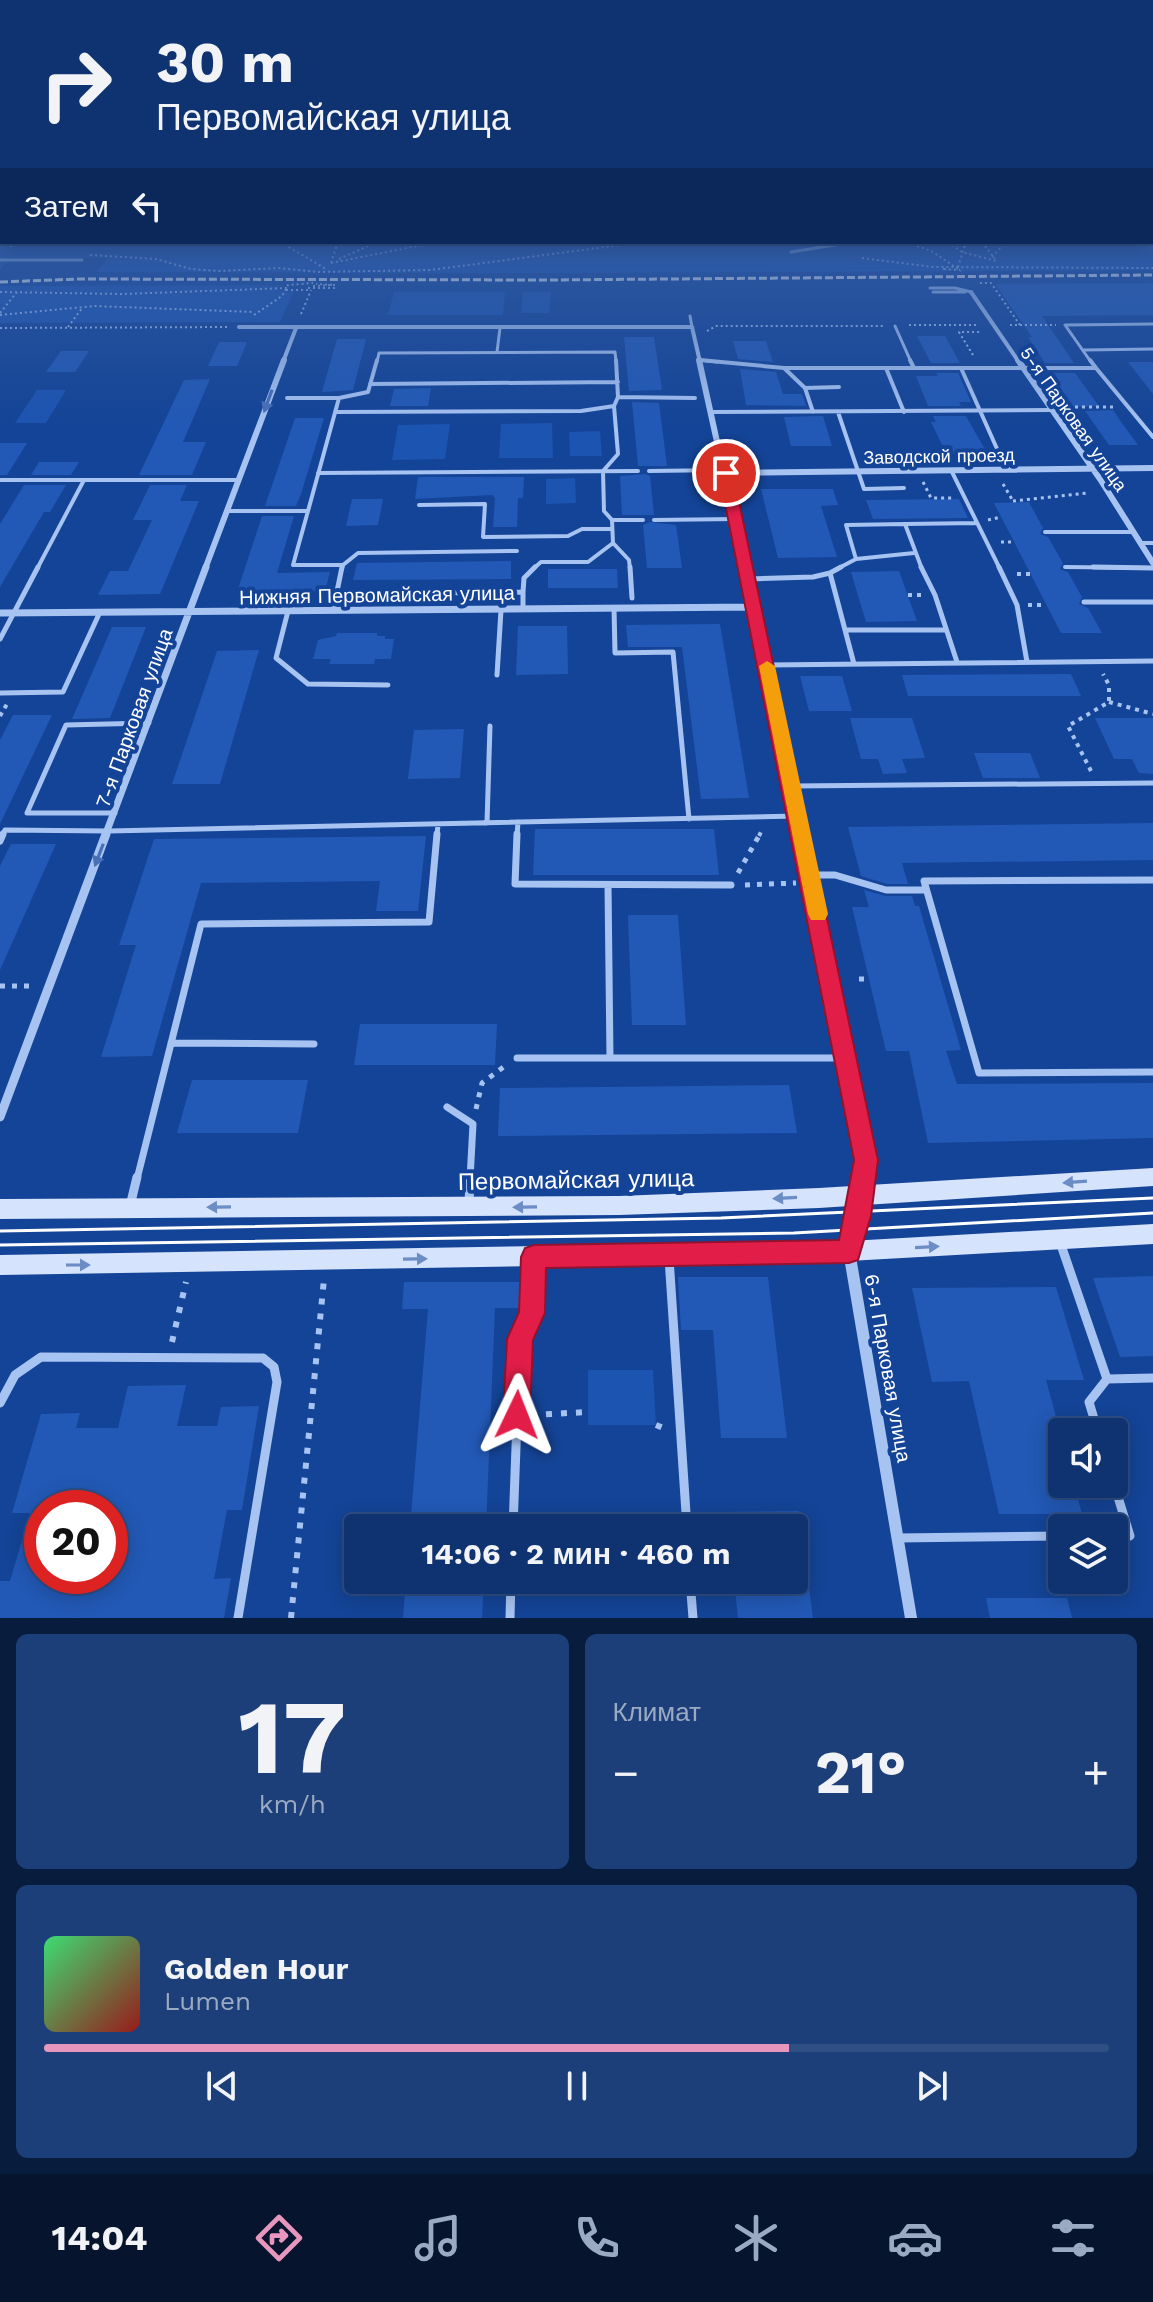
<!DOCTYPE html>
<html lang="ru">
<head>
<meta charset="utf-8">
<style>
	body { margin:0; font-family:"Work Sans",sans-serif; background:#1d3f79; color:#f1f3f6; height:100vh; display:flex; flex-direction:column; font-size:30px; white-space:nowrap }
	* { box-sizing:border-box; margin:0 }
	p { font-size:26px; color:#9baac3 }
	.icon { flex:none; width:44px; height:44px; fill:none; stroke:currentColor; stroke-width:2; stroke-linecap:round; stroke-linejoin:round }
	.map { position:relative; height:1618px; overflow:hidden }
	.sheet { display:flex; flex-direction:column; gap:16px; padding:16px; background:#081c3e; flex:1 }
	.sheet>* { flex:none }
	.guide { position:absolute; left:0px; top:0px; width:1154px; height:244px; box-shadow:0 4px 20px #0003,0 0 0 2px #2f4e84; background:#0f3371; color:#f1f3f6; overflow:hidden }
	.buttons { position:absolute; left:1048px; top:1418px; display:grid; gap:16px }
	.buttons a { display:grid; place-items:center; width:80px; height:80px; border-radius:8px; background:#0f3371; box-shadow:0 4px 20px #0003,0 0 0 2px #2f4e84; font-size:40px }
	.speed { position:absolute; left:24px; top:1490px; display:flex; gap:16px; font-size:40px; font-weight:700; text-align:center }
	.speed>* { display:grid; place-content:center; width:104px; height:104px; border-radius:50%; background:#0f3371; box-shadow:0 4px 20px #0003,0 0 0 2px #2f4e84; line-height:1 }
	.speed .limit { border:12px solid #d22; background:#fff; color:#111 }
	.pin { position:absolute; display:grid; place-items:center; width:68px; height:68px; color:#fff; margin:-34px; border:4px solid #fff; border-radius:50%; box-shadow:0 2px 8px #0007 }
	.me { position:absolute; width:88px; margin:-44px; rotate:2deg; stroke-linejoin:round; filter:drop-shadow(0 0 6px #0008) }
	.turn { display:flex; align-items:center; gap:28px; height:168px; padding:0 24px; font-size:36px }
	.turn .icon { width:104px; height:104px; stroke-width:2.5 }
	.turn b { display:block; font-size:56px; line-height:68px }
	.then { display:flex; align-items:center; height:76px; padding:0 24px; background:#0003; gap:16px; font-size:30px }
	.big { font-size:60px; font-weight:700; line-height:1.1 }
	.sheet .tile { flex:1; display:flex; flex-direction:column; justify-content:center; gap:12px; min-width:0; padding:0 28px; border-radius:12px; background:#1d3f79 }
	.sheet .dial { align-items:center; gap:0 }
	.dial b { font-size:104px; line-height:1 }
	.song { display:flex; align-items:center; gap:24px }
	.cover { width:96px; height:96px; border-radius:12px; background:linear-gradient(135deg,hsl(140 70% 55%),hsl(0 70% 35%)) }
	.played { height:8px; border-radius:4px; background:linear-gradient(90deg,#e797bd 70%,#2f4e84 70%) }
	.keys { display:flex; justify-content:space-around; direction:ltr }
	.heat { display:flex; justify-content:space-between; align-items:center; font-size:44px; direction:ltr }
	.sheet .tiles { flex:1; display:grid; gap:16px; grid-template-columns:1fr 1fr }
	.tile:last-child { grid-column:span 2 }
	.trip { position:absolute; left:344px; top:1514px; width:464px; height:80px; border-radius:8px; background:#0f3371; box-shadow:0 4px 20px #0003,0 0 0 2px #2f4e84; font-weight:700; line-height:80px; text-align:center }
	.menu { display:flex; height:128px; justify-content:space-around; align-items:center; background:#06142d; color:#9baac3 }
	.menu .icon { width:56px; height:56px }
	.menu .current { color:#e797bd }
	.menu b { font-size:36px; color:#f1f3f6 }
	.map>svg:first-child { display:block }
	.green { fill:#1c54b1 }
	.building { fill:#2259b6; fill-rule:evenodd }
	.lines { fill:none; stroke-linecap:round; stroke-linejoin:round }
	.path-far4 { stroke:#a6c3f2; stroke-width:2; stroke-dasharray:2 3; stroke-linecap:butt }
	.path-far3 { stroke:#a6c3f2; stroke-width:3; stroke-dasharray:3 4; stroke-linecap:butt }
	.path-far2 { stroke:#a6c3f2; stroke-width:4; stroke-dasharray:4 5; stroke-linecap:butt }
	.path-far1 { stroke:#a6c3f2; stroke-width:5; stroke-dasharray:5 7; stroke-linecap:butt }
	.path { stroke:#a6c3f2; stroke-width:6; stroke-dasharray:6 9; stroke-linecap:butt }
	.service-far4 { stroke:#a6c3f2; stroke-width:3 }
	.service-far3 { stroke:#a6c3f2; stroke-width:4 }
	.service-far2 { stroke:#a6c3f2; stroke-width:5 }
	.service-far1 { stroke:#a6c3f2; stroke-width:7 }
	.service { stroke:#a6c3f2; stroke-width:9 }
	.minor-far4 { stroke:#a6c3f2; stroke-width:4 }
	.minor-far3 { stroke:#a6c3f2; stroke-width:6 }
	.minor-far2 { stroke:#a6c3f2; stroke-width:7 }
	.minor-far1 { stroke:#a6c3f2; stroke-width:9 }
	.minor { stroke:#a6c3f2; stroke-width:12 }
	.secondary { fill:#d5e3fc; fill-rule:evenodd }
	.tram { stroke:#fff; stroke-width:3 }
	.rail { stroke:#fff; stroke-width:3; stroke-dasharray:8 3; stroke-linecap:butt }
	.oneway { fill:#4770b7 }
	.oneway2 { fill:#6b8cc4 }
	.route { fill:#e11d48; stroke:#92132f; stroke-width:2 }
	.slow { fill:#f59e0b }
	.labels { text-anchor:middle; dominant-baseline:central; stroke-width:8; stroke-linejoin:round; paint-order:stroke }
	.far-street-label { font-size:18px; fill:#fff; stroke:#144497 }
	.street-label { font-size:20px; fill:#fff; stroke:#144497 }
	.near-street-label { font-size:24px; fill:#fff; stroke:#144497 }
</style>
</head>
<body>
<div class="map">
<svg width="1153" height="1618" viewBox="0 0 1153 1618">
	<rect width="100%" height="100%" fill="#144497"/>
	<path class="green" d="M0 199 2 242H1152L1153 199V270L543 273 97 272 107 258H11L0 270Z
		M279 285V291H294L280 322 0 323V286Z
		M394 292H505L503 315H388Z
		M523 292H551L549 313H521Z
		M37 390H66L46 423H15Z
		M552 423 553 458H499L501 424Z
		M450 424 445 459 392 460 398 425Z
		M600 431 602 456H570L569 432Z
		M575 478 576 503 546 504V479Z
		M588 1370H653L656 1425H588Z"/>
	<path class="building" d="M1153 283V315L1042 316 1074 363H1045L1028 337H1032L995 284Z
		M917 336H945L960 363H931Z
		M624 337H654L662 390 629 391Z
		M337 339H366L353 390 322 392Z
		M733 341H766L773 362 738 359Z
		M219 342H247L237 366H208Z
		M61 351H89L75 372H46Z
		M1128 362H1153V394Z
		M740 369 776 372 783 394H802L806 406 746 405Z
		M936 373H958L971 402H959L961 406H928L916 376H938Z
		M1051 373H1075L1099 406 1072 407Z
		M210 379 183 442H206L192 475H139L184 380Z
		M431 388 428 406H390L394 389Z
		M632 402 659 403 667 466H638Z
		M1113 410 1119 419 1138 445H1109L1085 411Z
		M823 416 832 446H791L784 417Z
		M933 416H966L987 453H946L931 422H936Z
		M295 418H324L301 494 296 506H265Z
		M0 443H27L7 475H0Z
		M39 462H79L71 475H31Z
		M645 474 650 476 654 515H622L620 476Z
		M418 477H524L523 498H518L517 527H493L495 498 492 495 415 499Z
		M24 485H66L50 512H44L0 587V524Z
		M150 485H187L180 501H199L160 594 98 595 110 571H128L152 520H133Z
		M761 489H833L838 505 821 506 837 557 778 558Z
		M352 499H383L378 525 346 526Z
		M959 499 968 518 873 519 866 500Z
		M1029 502 1043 528 1040 534 1048 537 1063 563 1060 569 1068 572 1082 597 1079 604 1088 608 1102 633H1061L994 503Z
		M262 516H294L277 573 330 572 325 591 237 592Z
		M650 522 676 525 682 568H647L643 525Z
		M511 561V579L353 580 357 563Z
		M548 569H617L618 588H548Z
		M899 571 917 621 866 622 851 572Z
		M720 624 749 798 701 799 682 647H628L626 625Z
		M518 626H567L568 674 516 675Z
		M112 627H146L110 718 72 719Z
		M337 633H377V636H385V639H394L391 659H375L374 664H329L331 659H313L318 640 336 636Z
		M259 650 220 784H172L217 651Z
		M1071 674 1081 696H908L902 675Z
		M800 676H842L852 711H809Z
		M13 715H52L0 824V740Z
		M850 718H912L925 758 902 759 907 773 883 774 878 759H861Z
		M1095 718H1153V774L1139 773 1132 759H1114Z
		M464 729 460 778 408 779 414 730Z
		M974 753H1030L1040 778H983Z
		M1153 823V860L902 863 908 884H887L861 876 848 827Z
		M535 829H714L719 875H533Z
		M426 836 418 911H376L380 881 201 883 152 1056 101 1057 136 945H119L154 839Z
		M11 844H56L0 970V866Z
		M864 890 886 896H912L915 906H919L961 1050 946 1051 957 1084 1153 1083V1138L928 1143 909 1051H886L852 907H869Z
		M628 915H678L686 1025H632Z
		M360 1024H497L495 1065H354Z
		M192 1080H308L298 1133H177Z
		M789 1085 797 1133 498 1136 500 1088Z
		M1153 1276V1356L1120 1357 1093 1278Z
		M678 1277H768L787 1438H721L713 1330H681Z
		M404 1282H523V1308H495L486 1528H410L428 1309H402Z
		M1056 1287 1084 1380H1046L1062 1439V1484H1074L1082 1514H999L969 1381 932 1382 912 1288Z
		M186 1385 177 1426H217L221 1407 259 1406 242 1510H227L214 1579 231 1578 224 1618H0V1581H10L30 1513H12L41 1414 80 1413 76 1428H118L128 1386ZM42 1508H110V1576H42Z
		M799 1511 801 1528H714V1512Z
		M406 1580H484L482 1618H403Z
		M734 1580H808L813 1618H738Z
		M986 1598H1067L1072 1618H990Z"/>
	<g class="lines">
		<path class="path-far4" d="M0 234 2 237
			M280 242 326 269
			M908 242 933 252 961 271
			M948 242 962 252 996 261
			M982 242 995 259
			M10 246 23 242
			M90 255 156 259 191 269 219 271 278 268 318 272 430 270 644 242
			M992 257 1006 242
			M862 258 933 267 1153 268
			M339 259 377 242
			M331 263 438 242
			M331 263 338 242
			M958 267 966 242
			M945 269H942L960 270
			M980 283H991L1020 325
			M313 286 335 285 316 284
			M308 288H338
			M286 290H311
			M0 292 123 294 287 288
			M0 313 17 292
			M301 314 311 290
			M0 315 94 306 253 312
			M254 315 282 296 288 285 313 283
			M909 325H978
			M1010 325H1056
			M68 327 83 307
			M0 328 230 327
			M707 331 716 326H884
			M973 355 959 332H982"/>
		<path class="path-far3" d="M1068 407H1113
			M923 482 931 498H952
			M1003 484 1013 501
			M1013 501 1087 493
			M988 520 1001 517
			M1001 542H1014"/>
		<path class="path-far2" d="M1017 574H1030
			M908 595H921
			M1028 605H1046
			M1109 702 1153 714
			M0 716 7 704
			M1091 771 1068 726 1109 702V685L1103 674
			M759 836 763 828"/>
		<path class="path-far1" d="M738 873 760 834
			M745 885 796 883
			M859 979H869
			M0 986H34
			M476 1109 482 1083 505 1066"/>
		<path class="path" d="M172 1342 186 1282
			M531 1415 588 1412
			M656 1425 668 1430
			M291 1618 324 1279"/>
		<path class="service-far4" d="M791 252 853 242
			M0 260H82
			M930 288H955L971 292
			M933 292H965
			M690 316 692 327
			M1065 325 1153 324
			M1065 325 1091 362
			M895 326 911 362
			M1084 350 1153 349
			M497 352 500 328
			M700 360 717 362
			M377 362 379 353 615 352 616 362"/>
		<path class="service-far3" d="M616 360 618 397 695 398
			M700 360 784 368H1096L1090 360
			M910 360 914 368
			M784 368 805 388 813 412
			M886 368 904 412
			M961 368 1006 469
			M1096 368 1153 437
			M370 384 618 382
			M805 388 839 387
			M287 398H339L368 392 377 360
			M335 412 581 411 614 406 618 397
			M711 412 1051 410
			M838 412 864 489 904 488
			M951 470 1000 569
			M649 471 725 470
			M318 473 638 471
			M0 480H239
			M419 505 485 504 483 537 568 536 582 529H612
			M228 511H308L293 565H343L342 569
			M308 511 339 398
			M612 520 604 511 603 471 618 454 614 406
			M654 520 736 519
			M905 524 846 525 856 559 914 553
			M1045 532H1134
			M613 543 629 560 630 569
			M1140 543H1153
			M343 565 358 553 517 551
			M1065 567 1153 568
			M37 569 84 480
			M533 569 541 562H588L613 543 612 520H643
			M837 569 856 559
			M922 569 905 524 977 523"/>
		<path class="service-far2" d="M630 567 632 598
			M921 567 935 595 957 662
			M999 567 1017 605 1027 662
			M1093 567 1153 568
			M830 573 841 567
			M749 579 813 577 830 573 854 664
			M523 592 524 578 535 567
			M337 594 523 592V609
			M1084 602H1153
			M614 608 615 653 673 652 689 819
			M288 611 276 658 308 684 388 685
			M333 611 342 567
			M845 630H945
			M0 639 38 567
			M767 665 1153 661
			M497 675 501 610
			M0 693 63 692 100 612
			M792 786 1153 783
			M115 813H27L66 725 149 723
			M487 823 490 726
			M2 836 5 830 109 831 798 816
			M437 836 438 824
			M517 836 518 822"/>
		<path class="service-far1" d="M517 834 515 884 731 885
			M0 841 3 834
			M810 875H835L886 890H926
			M1153 880 924 881 979 1073 1153 1072
			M608 885 610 1058
			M171 1043 314 1044
			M517 1058H846
			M447 1107 473 1124 470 1179
			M137 1179 201 924 429 922 437 834"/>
		<path class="service" d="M469 1204 470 1177
			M130 1206 137 1177
			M1060 1242 1107 1379
			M669 1258 687 1528
			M0 1403 15 1375 41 1357 263 1358 274 1367 277 1382 238 1618
			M1098 1432 1089 1402 1107 1379 1153 1378
			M1114 1484 1130 1536H1114
			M513 1528 520 1339 532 1313 534 1260
			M897 1538 1062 1536
			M690 1580 693 1618
			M510 1618 511 1580"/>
		<path class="minor-far4" d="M971 292 1019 362
			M239 327H692L700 362
			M283 362 296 328"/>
		<path class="minor-far3" d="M699 360 745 569
			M1018 360 1100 479 1153 563
			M726 473 1153 468
			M205 569 284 360"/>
		<path class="minor-far2" d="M744 567 802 836
			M0 613 755 607
			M105 836 206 567"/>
		<path class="minor-far1" d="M802 834 866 1160 864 1179
			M0 1117 106 834"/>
		<path class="minor" d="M865 1177 849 1251 911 1618"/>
		<path class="secondary" d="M1153 1168V1186L819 1208 619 1215 0 1219V1199L619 1196 819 1188Z
			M1153 1224V1244L849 1261 0 1275V1255L849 1241Z"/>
		<path class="tram" d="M0 1231 721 1218 1153 1198
			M0 1245 794 1233 1153 1213"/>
		<path class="rail" d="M0 282 79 279 548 280 1153 275"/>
	</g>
	<defs><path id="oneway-solid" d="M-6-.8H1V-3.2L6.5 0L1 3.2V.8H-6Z" transform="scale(2)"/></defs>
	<g class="oneway">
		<use href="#oneway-solid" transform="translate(268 401) rotate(110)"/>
		<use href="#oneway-solid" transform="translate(99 855) rotate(111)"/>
	</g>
	<g class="oneway2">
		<use href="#oneway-solid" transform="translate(1075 1182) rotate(176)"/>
		<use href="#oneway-solid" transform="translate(785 1198) rotate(177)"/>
		<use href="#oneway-solid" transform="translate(219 1207) rotate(179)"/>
		<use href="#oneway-solid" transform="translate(525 1207) rotate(179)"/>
		<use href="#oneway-solid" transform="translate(927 1247) rotate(-3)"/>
		<use href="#oneway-solid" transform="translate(415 1259) rotate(-1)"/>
		<use href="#oneway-solid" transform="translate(78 1265)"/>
	</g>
	<linearGradient id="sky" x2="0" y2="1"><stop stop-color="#0b2553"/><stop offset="0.47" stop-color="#345ca1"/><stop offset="1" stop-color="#345ca1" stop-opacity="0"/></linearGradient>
	<rect width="1153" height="426" fill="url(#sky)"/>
	<path class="route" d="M726 469 733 473 878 1160 871 1216 858 1260 849 1263 546 1268 545 1313 533 1340 530 1415 526 1425 517 1429 507 1425 503 1415 507 1339 519 1312 521 1257 525 1248 534 1245 839 1240 854 1160 719 473Z"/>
	<path class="slow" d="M767 661 775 666 828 914 825 920H811L808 914 759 666Z"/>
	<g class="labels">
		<g class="far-street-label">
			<text transform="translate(1074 419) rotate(55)">5-я Парковая улица</text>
			<text transform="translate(939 456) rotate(-1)">Заводской проезд</text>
		</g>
		<g class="street-label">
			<text transform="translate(377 595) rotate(-1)">Нижняя Первомайская улица</text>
			<text transform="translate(134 718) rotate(-70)">7-я Парковая улица</text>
			<text transform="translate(888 1368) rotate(80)">6-я Парковая улица</text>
		</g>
		<g class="near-street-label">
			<text transform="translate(576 1180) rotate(-1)">Первомайская улица</text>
		</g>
	</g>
</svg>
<div class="buttons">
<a><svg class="icon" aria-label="sound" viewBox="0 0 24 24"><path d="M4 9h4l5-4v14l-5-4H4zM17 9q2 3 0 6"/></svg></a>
<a><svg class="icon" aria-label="layers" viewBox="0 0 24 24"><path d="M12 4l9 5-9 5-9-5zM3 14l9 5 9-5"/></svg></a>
</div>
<div class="speed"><div class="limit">20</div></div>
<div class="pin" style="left:726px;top:473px;background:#d93025"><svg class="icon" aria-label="arrive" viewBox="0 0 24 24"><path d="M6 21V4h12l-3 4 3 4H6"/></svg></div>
<svg class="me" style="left:517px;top:1415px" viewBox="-20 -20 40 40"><path d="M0-17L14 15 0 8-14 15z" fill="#e11d48" stroke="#fff" stroke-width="4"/></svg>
<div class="trip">14:06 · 2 мин · 460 m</div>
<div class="guide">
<div class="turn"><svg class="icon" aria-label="right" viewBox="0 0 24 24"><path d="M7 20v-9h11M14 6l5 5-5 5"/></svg><div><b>30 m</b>Первомайская улица</div></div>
<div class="then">Затем<svg class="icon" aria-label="left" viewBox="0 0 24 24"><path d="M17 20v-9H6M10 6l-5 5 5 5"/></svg></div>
</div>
</div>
<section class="sheet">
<div class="tiles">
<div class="tile dial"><b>17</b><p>km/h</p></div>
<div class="tile"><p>Климат</p>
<div class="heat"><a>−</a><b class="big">21°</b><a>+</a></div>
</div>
<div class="tile">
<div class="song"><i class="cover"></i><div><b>Golden Hour</b><p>Lumen</p></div></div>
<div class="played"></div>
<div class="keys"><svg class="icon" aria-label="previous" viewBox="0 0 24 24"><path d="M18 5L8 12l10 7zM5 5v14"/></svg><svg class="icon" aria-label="pause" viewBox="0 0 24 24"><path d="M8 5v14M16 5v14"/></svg><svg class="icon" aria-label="next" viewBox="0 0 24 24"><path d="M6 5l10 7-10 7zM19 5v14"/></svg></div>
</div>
</div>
</section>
<nav class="menu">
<b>14:04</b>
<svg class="icon current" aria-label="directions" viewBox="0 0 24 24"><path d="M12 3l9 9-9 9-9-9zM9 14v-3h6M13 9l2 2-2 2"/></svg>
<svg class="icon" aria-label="music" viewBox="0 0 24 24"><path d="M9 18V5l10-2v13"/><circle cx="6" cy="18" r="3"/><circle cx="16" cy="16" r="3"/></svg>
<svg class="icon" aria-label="phone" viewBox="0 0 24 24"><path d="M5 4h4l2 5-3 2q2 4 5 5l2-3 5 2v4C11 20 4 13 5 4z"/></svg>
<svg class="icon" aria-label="climate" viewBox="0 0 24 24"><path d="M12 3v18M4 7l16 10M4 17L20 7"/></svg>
<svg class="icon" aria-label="car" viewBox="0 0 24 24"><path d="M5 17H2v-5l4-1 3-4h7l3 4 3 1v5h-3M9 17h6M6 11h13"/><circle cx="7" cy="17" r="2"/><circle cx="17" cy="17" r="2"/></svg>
<svg class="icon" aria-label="filters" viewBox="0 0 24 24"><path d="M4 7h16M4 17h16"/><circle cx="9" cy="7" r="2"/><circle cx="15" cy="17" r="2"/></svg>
</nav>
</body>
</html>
